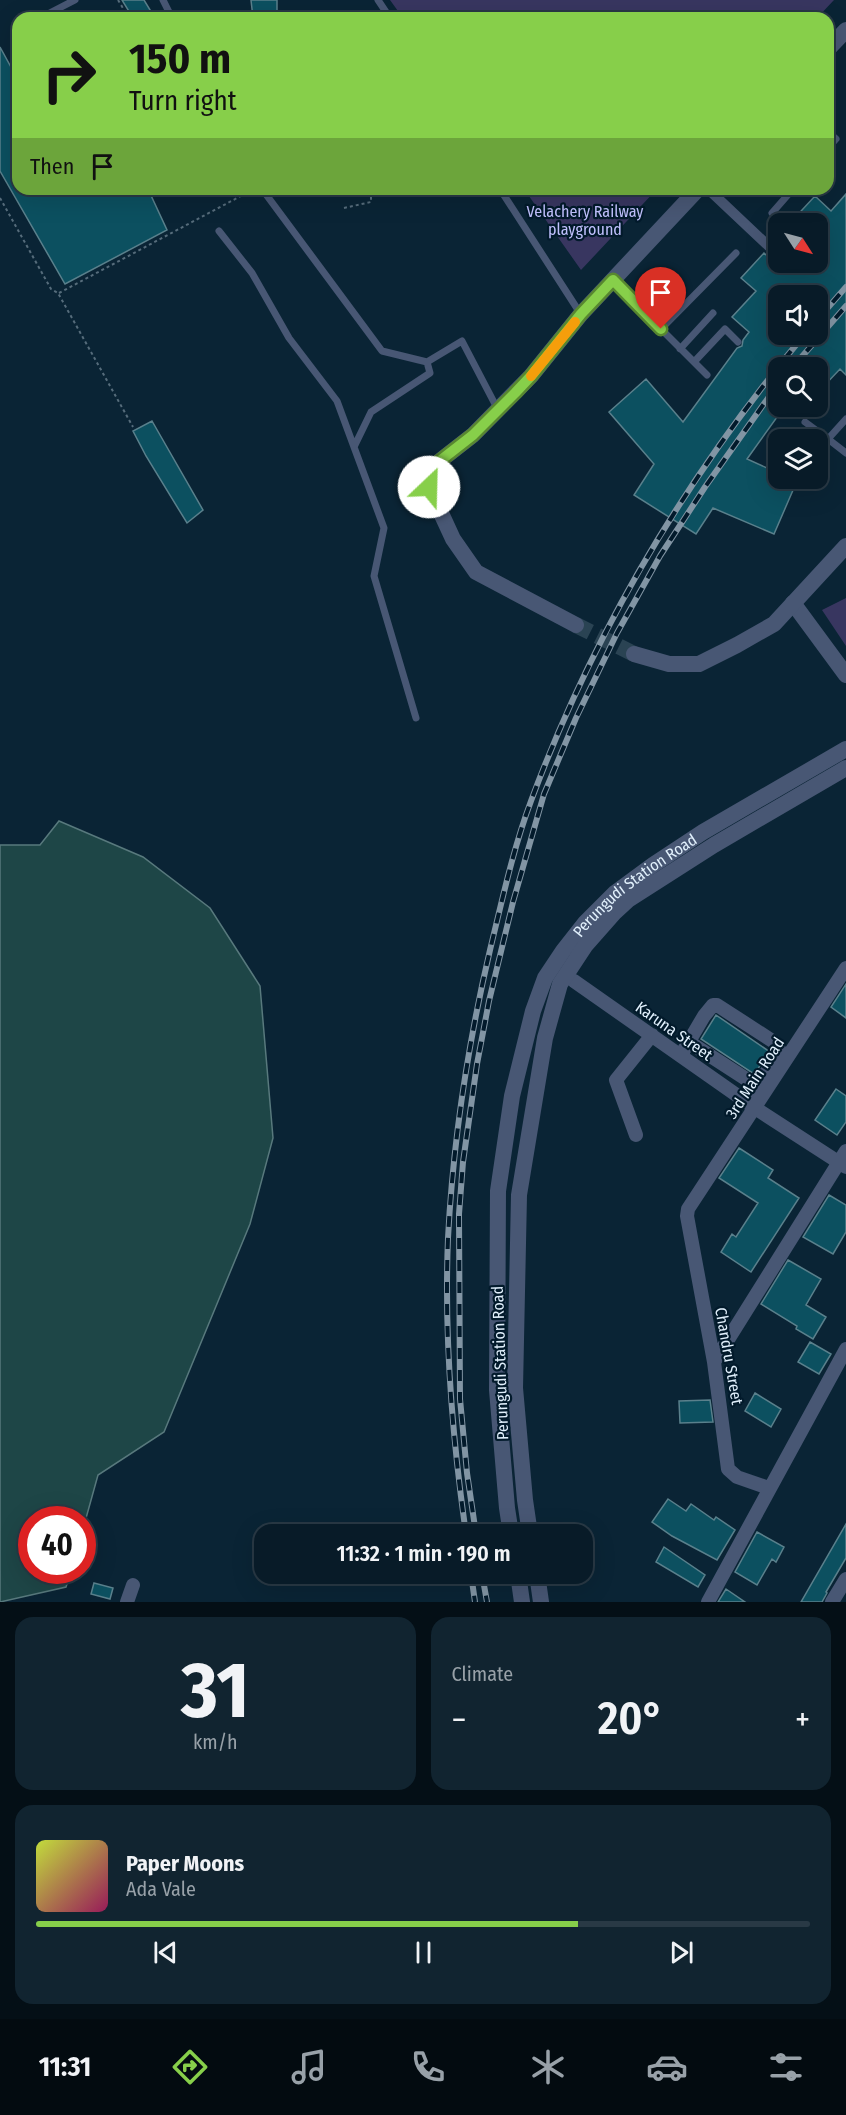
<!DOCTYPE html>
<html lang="en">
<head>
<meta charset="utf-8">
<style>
	body { margin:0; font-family:"Fira Sans Condensed",sans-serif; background:#112430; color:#f1f3f6; height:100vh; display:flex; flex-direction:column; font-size:22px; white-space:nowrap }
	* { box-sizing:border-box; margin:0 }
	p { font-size:20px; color:#98a1a8 }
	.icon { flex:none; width:33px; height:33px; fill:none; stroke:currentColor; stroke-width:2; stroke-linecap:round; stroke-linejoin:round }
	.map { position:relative; height:1602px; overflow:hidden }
	.side { display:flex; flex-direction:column; gap:15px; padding:15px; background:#040f16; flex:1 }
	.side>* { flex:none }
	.banner { position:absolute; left:12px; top:12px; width:822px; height:183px; border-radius:18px; box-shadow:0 6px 24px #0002,0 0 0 2px #293945; background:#87cf4a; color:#111; overflow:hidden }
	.needle { width:39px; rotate:126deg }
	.controls { position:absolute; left:768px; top:213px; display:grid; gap:12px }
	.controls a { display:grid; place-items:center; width:60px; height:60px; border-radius:12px; background:#081b28; box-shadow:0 6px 24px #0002,0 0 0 2px #293945; font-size:30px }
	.speed { position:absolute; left:18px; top:1506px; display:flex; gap:12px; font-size:30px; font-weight:700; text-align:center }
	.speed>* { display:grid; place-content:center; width:78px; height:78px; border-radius:50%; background:#081b28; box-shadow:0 6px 24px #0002,0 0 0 2px #293945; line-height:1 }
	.speed .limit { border:9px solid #d22; background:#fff; color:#111 }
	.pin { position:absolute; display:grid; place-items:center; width:51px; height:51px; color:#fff; margin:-62px -26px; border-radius:50% 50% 50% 0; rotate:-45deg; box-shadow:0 0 6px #0007 }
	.pin .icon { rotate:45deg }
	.me { position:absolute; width:66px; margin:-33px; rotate:24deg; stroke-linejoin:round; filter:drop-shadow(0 0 4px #0008) }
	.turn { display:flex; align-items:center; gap:21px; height:126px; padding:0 18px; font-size:27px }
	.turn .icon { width:78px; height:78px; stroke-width:2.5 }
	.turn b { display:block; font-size:42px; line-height:51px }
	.then { display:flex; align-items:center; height:57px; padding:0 18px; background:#0003; gap:12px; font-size:22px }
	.big { font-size:45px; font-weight:600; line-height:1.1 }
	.side .card { flex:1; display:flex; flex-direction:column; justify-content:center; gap:9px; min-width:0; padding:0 21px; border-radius:18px; background:#112430 }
	.side .dial { align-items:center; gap:0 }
	.dial b { font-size:78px; line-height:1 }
	.song { display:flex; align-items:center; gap:18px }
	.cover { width:72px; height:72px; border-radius:9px; background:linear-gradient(135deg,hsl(70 70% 55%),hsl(330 70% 35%)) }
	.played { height:6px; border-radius:3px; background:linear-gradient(90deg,#87cf4a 70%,#293945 70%) }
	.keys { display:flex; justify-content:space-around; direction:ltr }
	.heat { display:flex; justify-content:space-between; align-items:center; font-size:33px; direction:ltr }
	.side .tiles { flex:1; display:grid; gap:15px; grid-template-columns:1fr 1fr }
	.card:last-child { grid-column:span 2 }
	.trip { position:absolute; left:254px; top:1524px; width:339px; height:60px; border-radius:18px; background:#081b28; box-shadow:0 6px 24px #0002,0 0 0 2px #293945; font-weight:600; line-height:60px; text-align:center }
	.tab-bar { display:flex; height:96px; justify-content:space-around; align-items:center; background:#030b10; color:#98a1a8 }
	.tab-bar .icon { width:42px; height:42px }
	.tab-bar .active { color:#87cf4a }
	.tab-bar b { font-size:27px; color:#f1f3f6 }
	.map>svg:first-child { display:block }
	.green { fill:#383660 }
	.water { fill:#1e4647; stroke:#58797d; stroke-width:1.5 }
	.building { fill:#0c5060; stroke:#5a808c; stroke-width:1.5; fill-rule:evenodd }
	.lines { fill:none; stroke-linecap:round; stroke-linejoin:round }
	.tertiary-tunnel { stroke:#2a4353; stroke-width:16; stroke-dasharray:16 8; stroke-linecap:butt }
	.path { stroke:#566c7b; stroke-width:2; stroke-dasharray:3 3; stroke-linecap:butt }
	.service { stroke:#485774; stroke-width:7 }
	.pedestrian { stroke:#485774; stroke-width:10 }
	.minor { stroke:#485774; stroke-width:14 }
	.tertiary { stroke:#485774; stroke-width:16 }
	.rail-casing { stroke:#8295a4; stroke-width:6 }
	.rail { stroke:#021a2b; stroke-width:4; stroke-dasharray:11; stroke-linecap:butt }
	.route-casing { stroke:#588730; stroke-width:15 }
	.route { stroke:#87cf4a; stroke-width:10 }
	.slow { stroke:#f59e0b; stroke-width:10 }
	.labels { text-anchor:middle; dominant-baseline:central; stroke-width:4.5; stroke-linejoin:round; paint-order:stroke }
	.park-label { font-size:16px; fill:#c1c1fe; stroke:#021a2b }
	.street-label { font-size:16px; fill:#e1f0fc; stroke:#021a2b }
</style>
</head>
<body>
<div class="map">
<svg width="846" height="1602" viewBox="0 0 846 1602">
	<rect width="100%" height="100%" fill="#0a2435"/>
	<path class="green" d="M390 0H834L817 18H403Z
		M524 189H657L581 270Z
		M846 598V646L822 610Z"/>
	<path class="water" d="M59 821 143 857 210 908 260 986 273 1138 250 1224 164 1432 98 1475 83 1529 82 1520H32V1570L71 1571 66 1587 0 1602V845H40Z"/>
	<path class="building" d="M122 0H144L155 18H133Z
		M251 0H277V18H253Z
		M0 47 18 80V189H148L167 230 65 284 0 171Z
		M846 194V375L840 369 823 387 818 382V368H778V406H785L747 459 778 473V478H790L797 481 774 534 713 508 696 534 634 495 654 464 609 412 646 379 683 422 737 348 742 346 743 340 749 332 732 317 756 291 741 278 764 253 779 267 783 262H818V224H789L815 196 831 211ZM778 296H818V334H778Z
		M152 421 203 510 187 523 146 456 133 431Z
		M846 984V1018L831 1007Z
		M716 1015 770 1052 754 1074 701 1039Z
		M836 1089 846 1096V1122L837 1135 815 1120Z
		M739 1148 773 1170 768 1178 799 1198 751 1272 721 1252 732 1234 736 1237 758 1203 719 1178Z
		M829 1195 846 1205V1232L833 1254 803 1237Z
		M788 1260 821 1279 806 1305 826 1317 813 1339 796 1329 797 1326 761 1304Z
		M810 1342 831 1354 819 1374 798 1362Z
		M755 1393 781 1409 771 1427 745 1411Z
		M710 1400 713 1422 680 1423 679 1401Z
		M668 1499 686 1511 691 1504 714 1520 716 1517 735 1530 717 1560 672 1536 652 1522Z
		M846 1524V1558L826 1592 827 1593 822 1602H801Z
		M757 1532 784 1547 776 1562 772 1559 757 1585 735 1572Z
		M664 1547 705 1575 698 1587 656 1562Z
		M94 1583 113 1588 110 1599 91 1594Z
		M726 1589 745 1602H718Z"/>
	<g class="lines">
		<path class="tertiary-tunnel" d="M576 625 634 654"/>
		<path class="path" d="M118 0 129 18
			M278 194 286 189
			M0 198 51 289 58 293 133 427
			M344 208 371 202V189
			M59 293 252 190"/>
		<path class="service" d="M163 0 172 18
			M378 0 390 18
			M40 18 75 0
			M828 132 836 139 828 148
			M262 189 382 351 427 362 462 341 497 408
			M500 189 580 313
			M772 213 793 189
			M219 231 252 273 289 338 337 401 354 447
			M613 280 661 329 736 253
			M661 329 707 375
			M680 349 713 313
			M694 362 725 329 738 342
			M846 419 828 439 846 453
			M805 422 828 439
			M416 718 374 576 384 528 354 447 371 412 430 373 427 362"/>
		<path class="pedestrian" d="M708 189 778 255"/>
		<path class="minor" d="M574 981 755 1108 846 1167
			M689 1042 757 1086
			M681 1055 704 1016 713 1005H717L774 1042 779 1049 780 1053 746 1101
			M636 1135 616 1080 652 1035
			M714 1362 846 1151
			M769 1488 737 1477 728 1469 714 1362 687 1216 688 1209 846 968
			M127 1602 133 1585
			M708 1602 846 1349
			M832 1602 846 1579"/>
		<g class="tertiary">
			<path d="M828 49 846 30"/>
			<path d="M793 603 846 675"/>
			<path d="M576 625 476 572 453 539 429 487 432 467 473 435 531 376 581 314 698 189"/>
			<path d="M634 654 669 664H699L737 645 774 624 846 546"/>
			<path id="s1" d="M511 1534 507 1508 497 1390 498 1191 512 1096 533 1011 545 978 563 951 585 923 615 893 653 865 703 832 846 749"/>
			<path d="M530 1534 525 1500 515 1388 519 1195 545 1038 560 984 585 946 615 912 628 900 714 845 846 768"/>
			<path d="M518 1574 522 1602"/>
			<path d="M537 1574 541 1602"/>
		</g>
		<g class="rail-casing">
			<path id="rail" d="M818 319 846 287
				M792 368 846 306
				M466 1534C452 1436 444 1337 448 1238 453 1142 468 1044 490 950 502 901 513 849 531 801 594 631 689 473 805 334
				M476 1534 467 1473 460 1399 459 1214 463 1162 477 1064 489 1001 513 902 544 794 576 718 617 633 660 556 705 487 778 384
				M471 1574 475 1602
				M482 1574 487 1602"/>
		</g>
		<use href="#rail" class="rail"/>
	</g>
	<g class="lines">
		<g class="route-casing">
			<path id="route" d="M429 487 432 467 473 435 515 393 531 376 581 314 613 280 661 329"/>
		</g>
		<use href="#route" class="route"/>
		<path class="slow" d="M531 376 575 322"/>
	</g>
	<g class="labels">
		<g class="park-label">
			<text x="585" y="211">Velachery Railway<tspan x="585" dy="18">playground</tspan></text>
		</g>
		<g class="street-label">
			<text stroke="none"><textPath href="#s1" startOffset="693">Perungudi Station Road</textPath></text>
			<text transform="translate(674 1031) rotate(35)">Karuna Street</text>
			<text transform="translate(755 1078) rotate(-57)">3rd Main Road</text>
			<text transform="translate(729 1356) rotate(80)">Chandru Street</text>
			<text transform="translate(500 1363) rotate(-92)">Perungudi Station Road</text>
		</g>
	</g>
</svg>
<div class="controls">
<a><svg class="needle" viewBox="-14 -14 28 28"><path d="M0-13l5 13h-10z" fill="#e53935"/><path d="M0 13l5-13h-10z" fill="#98a1a8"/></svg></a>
<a><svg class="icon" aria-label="sound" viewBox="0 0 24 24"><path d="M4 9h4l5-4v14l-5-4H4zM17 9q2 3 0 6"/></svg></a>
<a><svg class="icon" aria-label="search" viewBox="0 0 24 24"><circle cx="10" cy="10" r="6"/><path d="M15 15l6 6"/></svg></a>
<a><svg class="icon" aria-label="layers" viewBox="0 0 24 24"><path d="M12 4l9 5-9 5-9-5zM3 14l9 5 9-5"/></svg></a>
</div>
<div class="speed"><div class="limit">40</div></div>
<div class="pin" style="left:661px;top:329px;background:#d93025"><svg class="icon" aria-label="arrive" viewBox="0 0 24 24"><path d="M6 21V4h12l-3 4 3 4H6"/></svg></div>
<svg class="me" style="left:429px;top:487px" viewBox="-20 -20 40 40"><circle r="19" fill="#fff"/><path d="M0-13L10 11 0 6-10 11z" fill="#87cf4a"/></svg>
<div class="trip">11:32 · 1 min · 190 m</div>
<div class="banner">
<div class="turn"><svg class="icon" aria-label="right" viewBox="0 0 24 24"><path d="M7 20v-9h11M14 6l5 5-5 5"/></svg><div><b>150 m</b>Turn right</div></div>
<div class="then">Then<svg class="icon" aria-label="arrive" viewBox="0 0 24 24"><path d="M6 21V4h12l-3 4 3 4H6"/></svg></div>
</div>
</div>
<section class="side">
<div class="tiles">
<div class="card dial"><b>31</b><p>km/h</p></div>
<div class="card"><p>Climate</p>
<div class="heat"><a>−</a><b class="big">20°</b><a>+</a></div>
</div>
<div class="card">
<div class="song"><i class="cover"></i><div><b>Paper Moons</b><p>Ada Vale</p></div></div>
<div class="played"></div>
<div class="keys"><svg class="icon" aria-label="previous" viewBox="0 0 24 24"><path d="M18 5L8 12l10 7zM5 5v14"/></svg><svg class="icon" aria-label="pause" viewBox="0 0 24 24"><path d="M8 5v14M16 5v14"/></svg><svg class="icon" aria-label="next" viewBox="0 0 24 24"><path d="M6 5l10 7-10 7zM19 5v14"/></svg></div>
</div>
</div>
</section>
<nav class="tab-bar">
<b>11:31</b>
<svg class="icon active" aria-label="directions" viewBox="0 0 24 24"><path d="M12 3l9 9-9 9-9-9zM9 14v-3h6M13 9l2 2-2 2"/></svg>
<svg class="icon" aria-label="music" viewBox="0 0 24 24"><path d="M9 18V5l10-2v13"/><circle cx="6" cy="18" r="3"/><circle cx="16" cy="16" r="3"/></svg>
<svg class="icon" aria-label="phone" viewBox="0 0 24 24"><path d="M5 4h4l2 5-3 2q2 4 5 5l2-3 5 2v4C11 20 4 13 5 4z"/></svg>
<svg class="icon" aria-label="climate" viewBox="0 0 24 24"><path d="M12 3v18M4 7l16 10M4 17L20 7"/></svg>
<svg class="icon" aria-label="car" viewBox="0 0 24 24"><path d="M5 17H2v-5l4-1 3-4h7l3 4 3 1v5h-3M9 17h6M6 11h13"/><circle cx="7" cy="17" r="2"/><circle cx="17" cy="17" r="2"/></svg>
<svg class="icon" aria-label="filters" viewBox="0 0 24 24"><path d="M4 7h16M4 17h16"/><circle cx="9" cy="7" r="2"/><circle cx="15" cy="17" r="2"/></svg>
</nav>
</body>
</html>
